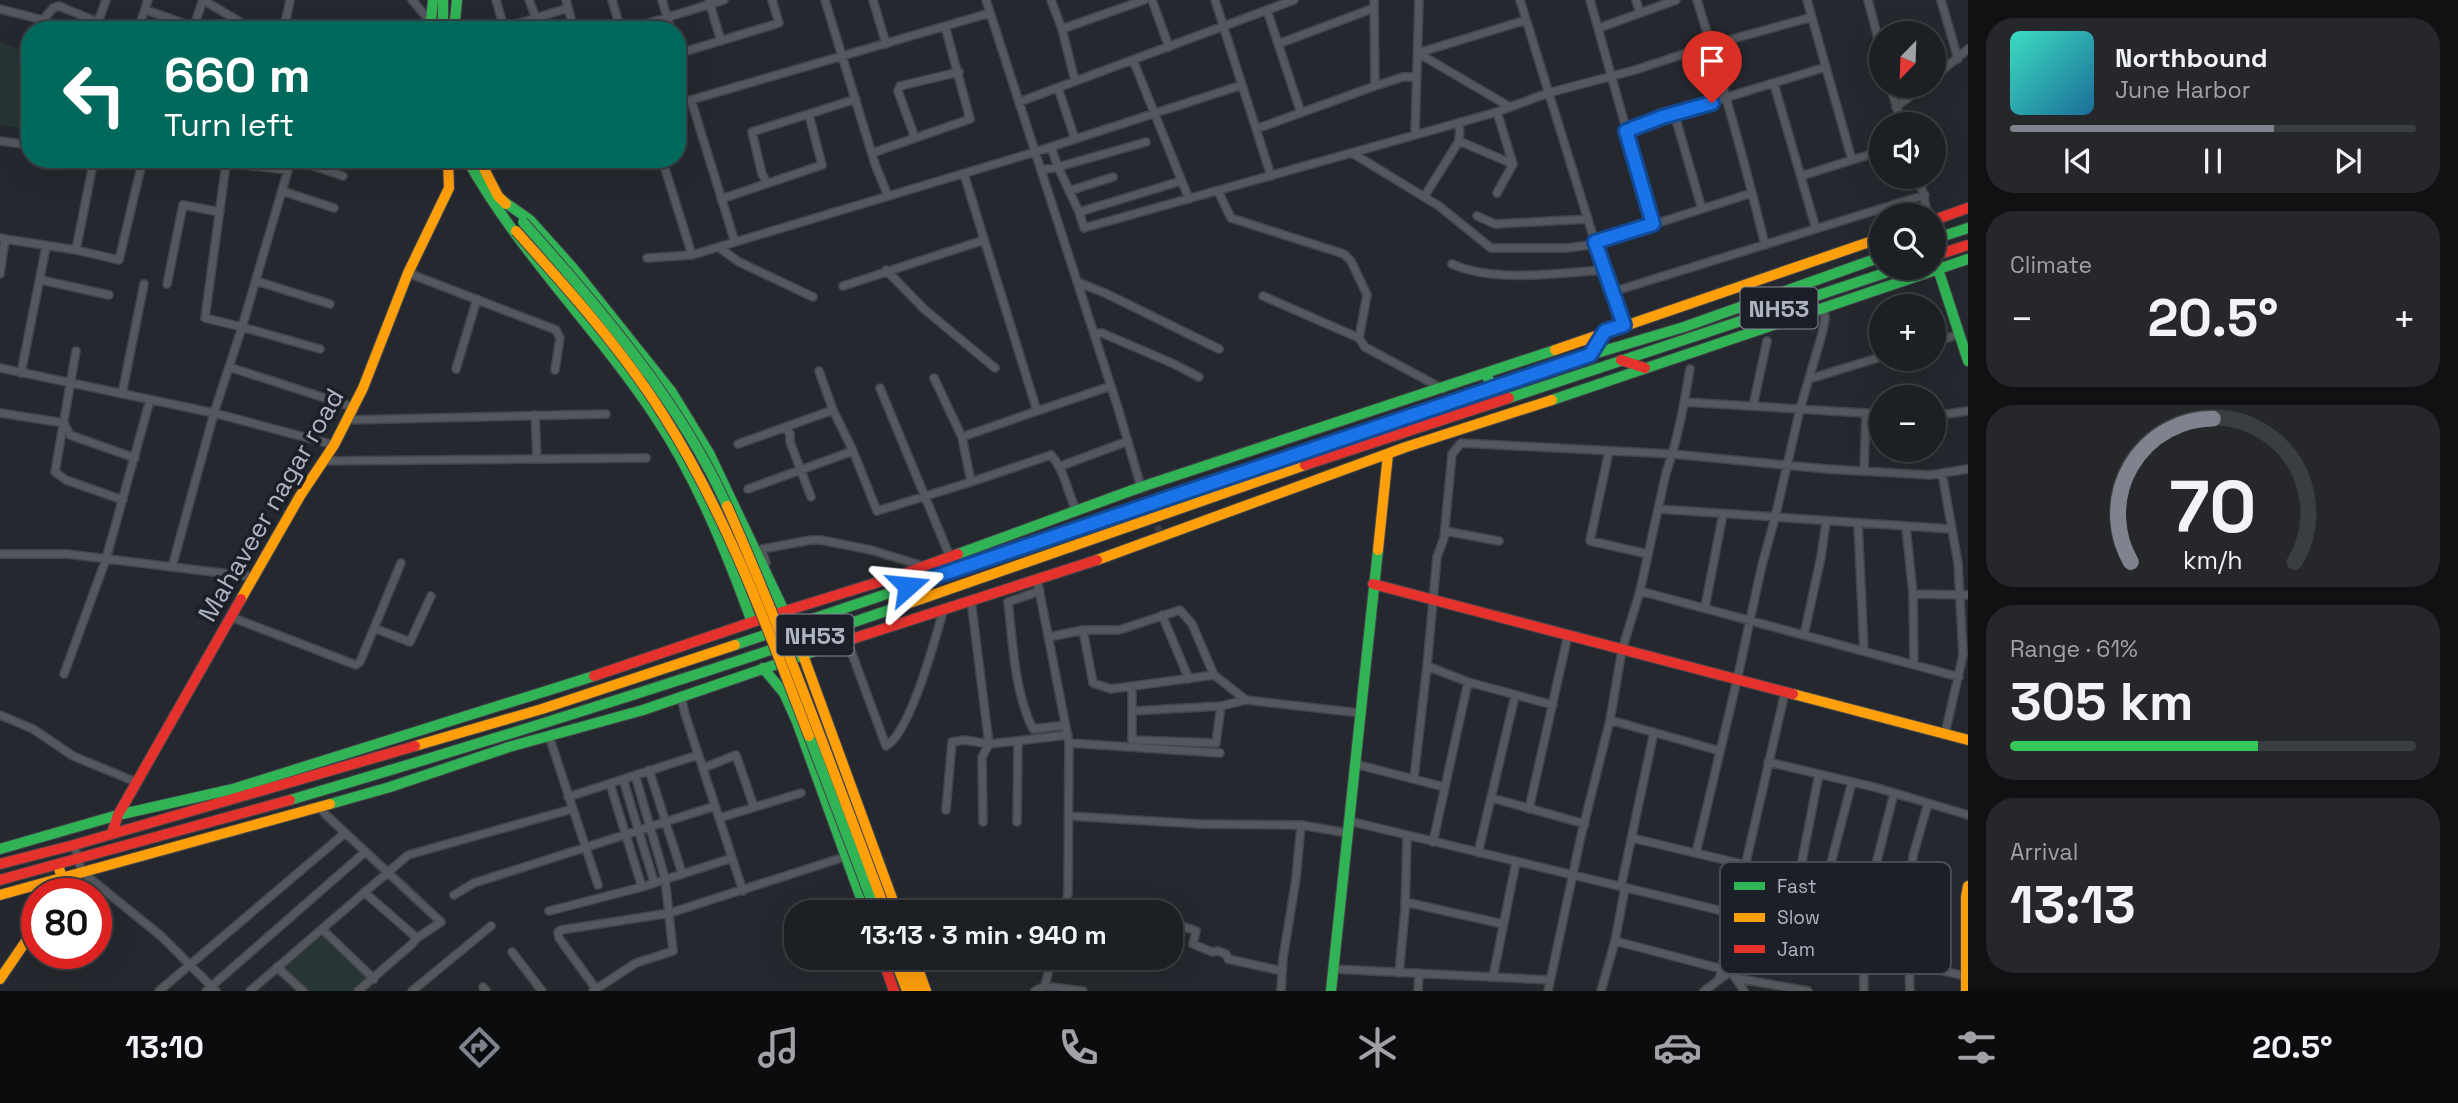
<!DOCTYPE html>
<html lang="en">
<head>
<meta charset="utf-8">
<style>
	body { margin:0; font-family:"Space Grotesk",sans-serif; background:#25272b; color:#f1f3f6; height:100vh; display:flex; flex-direction:column; font-size:26px; white-space:nowrap }
	* { box-sizing:border-box; margin:0 }
	p { font-size:23px; color:#a0a2a6 }
	.icon { flex:none; width:38px; height:38px; fill:none; stroke:currentColor; stroke-width:2; stroke-linecap:round; stroke-linejoin:round }
	.map { position:relative; flex:1; overflow:hidden }
	.details { display:flex; flex-direction:column; gap:18px; padding:18px; background:#0f1113; width:490px }
	.details>* { flex:none }
	.banner { position:absolute; left:21px; top:21px; width:665px; height:147px; border-radius:28px; box-shadow:0 7px 28px #0002,0 0 0 2px #3a3d41; background:#00695c; color:#fff; overflow:hidden }
	.needle { width:46px; rotate:203deg }
	.controls { position:absolute; left:1869px; top:21px; display:grid; gap:14px }
	.controls a { display:grid; place-items:center; width:77px; height:77px; border-radius:50%; background:#1c1f23; box-shadow:0 7px 28px #0002,0 0 0 2px #3a3d41; font-size:35px }
	.speed { position:absolute; left:21px; top:878px; display:flex; gap:14px; font-size:35px; font-weight:700; text-align:center }
	.speed>* { display:grid; place-content:center; width:91px; height:91px; border-radius:50%; background:#1c1f23; box-shadow:0 7px 28px #0002,0 0 0 2px #3a3d41; line-height:1 }
	.speed .limit { border:10px solid #d22; background:#fff; color:#111 }
	.pin { position:absolute; display:grid; place-items:center; width:60px; height:60px; color:#fff; margin:-72px -30px; border-radius:50% 50% 50% 0; rotate:-45deg; box-shadow:0 0 7px #0007 }
	.pin .icon { rotate:45deg }
	.me { position:absolute; width:77px; margin:-38px; rotate:72deg; stroke-linejoin:round; filter:drop-shadow(0 0 5px #0008) }
	.turn { display:flex; align-items:center; gap:24px; height:147px; padding:0 28px; font-size:32px }
	.turn .icon { width:91px; height:91px; stroke-width:2.5 }
	.turn b { display:block; font-size:49px; line-height:60px }
	.big { font-size:52px; font-weight:700; line-height:1.1 }
	.details .tile { flex:1; display:flex; flex-direction:column; justify-content:center; gap:10px; min-width:0; padding:0 24px; border-radius:28px; background:#25272b }
	.details .dial { align-items:center; gap:0 }
	.dial svg { height:182px; overflow:visible; fill:none; stroke:#3a3d41; stroke-width:7; stroke-linecap:round; text-anchor:middle }
	.dial text { fill:#f1f3f6; stroke:none }
	.song { display:flex; align-items:center; gap:21px }
	.cover { width:84px; height:84px; border-radius:10px; background:linear-gradient(135deg,hsl(170 70% 55%),hsl(200 70% 35%)) }
	.played { height:7px; border-radius:4px; background:linear-gradient(90deg,#7e838e 65%,#3a3d41 65%) }
	.keys { display:flex; justify-content:space-around; direction:ltr }
	.heat { display:flex; justify-content:space-between; align-items:center; font-size:38px; direction:ltr }
	.charge { height:10px; border-radius:5px; background:linear-gradient(90deg,#34c759 61%,#3a3d41 0) }
	.trip { position:absolute; left:784px; top:900px; width:399px; height:70px; border-radius:28px; background:#1c1f23; box-shadow:0 7px 28px #0002,0 0 0 2px #3a3d41; font-weight:700; line-height:70px; text-align:center }
	.tab-bar { display:flex; height:112px; justify-content:space-around; align-items:center; background:#0b0c0e; color:#a0a2a6 }
	.tab-bar .icon { width:49px; height:49px }
	.tab-bar .current { color:#7e838e }
	.tab-bar b { font-size:32px; color:#f1f3f6 }
	main { display:flex; flex:1; min-height:0 }
	.map>svg:first-child { display:block }
	.green { fill:#273537 }
	.lines { fill:none; stroke-linecap:round; stroke-linejoin:round }
	.street-tunnel { stroke:#3a3e45; stroke-width:7; stroke-dasharray:7 3.5; stroke-linecap:butt }
	.street-casing { stroke:#42454a; stroke-width:10 }
	.fast-casing { stroke:#42454a; stroke-width:12 }
	.slow-casing { stroke:#42454a; stroke-width:12 }
	.jam-casing { stroke:#42454a; stroke-width:12 }
	.street { stroke:#54575e; stroke-width:7 }
	.fast { stroke:#30b455; stroke-width:10 }
	.slow { stroke:#ff9f0a; stroke-width:10 }
	.jam { stroke:#e5322d; stroke-width:10 }
	.fast-bridge-casing { stroke:#42454a; stroke-width:12; stroke-linecap:butt }
	.slow-bridge-casing { stroke:#42454a; stroke-width:12; stroke-linecap:butt }
	.jam-bridge-casing { stroke:#42454a; stroke-width:12; stroke-linecap:butt }
	.fast-bridge { stroke:#30b455; stroke-width:10 }
	.slow-bridge { stroke:#ff9f0a; stroke-width:10 }
	.jam-bridge { stroke:#e5322d; stroke-width:10 }
	.route-casing { stroke:#114b97; stroke-width:18 }
	.route { stroke:#1a73e8; stroke-width:12 }
	.labels { text-anchor:middle; dominant-baseline:central; stroke-width:7; stroke-linejoin:round; paint-order:stroke }
	.shield { fill:#1a1f28; stroke:#828793; stroke-width:2 }
	.shield-label { font-size:24px; font-weight:bold; fill:#aeb4c1 }
	.street-label { font-size:26px; fill:#aeb4c1; stroke:#1a1f28 }
	.key { fill:#1a1f28; stroke:#464c56; stroke-width:2 }
	.key-label { font-size:19px; fill:#aeb4c1 }
</style>
</head>
<body>
<main>
<div class="map">
<svg width="1968" height="991" viewBox="0 0 1968 991">
	<rect width="100%" height="100%" fill="#25292f"/>
	<path class="green" d="M0 42 30 54V129L0 125Z
		M324 935 368 979 354 991H305L283 969Z"/>
	<g class="lines">
		<path class="street-tunnel" d="M1141 487 1161 535"/>
		<g class="street-casing">
			<path id="street" d="M203 0 254 30
				M412 0 431 22
				M496 0 504 28
				M529 0 536 18
				M566 0 574 30
				M612 0 621 30
				M662 0 671 30
				M825 0 875 164 888 196
				M873 0 886 44
				M986 0 1118 408 1141 487
				M1051 0 1062 29 1075 81
				M1152 0 1169 47
				M1215 0 1271 176
				M1374 0 1375 86
				M1520 0 1598 252 1624 325
				M1590 0 1653 224
				M1636 0 1640 13
				M1697 0C1722 81 1745 162 1765 245
				M1807 0 1852 160
				M1868 0 1881 50
				M1941 0 1958 59
				M709 1 721 41
				M0 9 43 20 53 8 59 6 117 30
				M1267 10 1301 113
				M149 11 194 27
				M285 24 290 0
				M1599 28 1676 0
				M193 29 203 0
				M1062 29 1144 0
				M95 30 106 0
				M138 30 148 0
				M286 30 285 24 307 30
				M498 30 568 8
				M626 30 724 0
				M1278 44 1374 8
				M677 54 779 23 772 0
				M1133 60 1189 199
				M1934 77 1968 49
				M1774 84 1816 229
				M1890 86 1902 124
				M1058 88 1075 139
				M691 100 735 242
				M1019 102 1294 0
				M677 104 990 13
				M1510 107 1418 53 1526 20
				M1896 107 1923 86
				M1674 113 1702 209
				M1256 129 1375 86 1403 77H1417
				M1626 131 1662 117 1826 67
				M1415 135 1419 0
				M915 138 898 91 900 86 959 72
				M0 141 30 145
				M1459 141 1513 164 1497 112
				M1051 147 1058 167 1146 142
				M872 153 970 119 945 26
				M1352 153 1439 206 1491 248H1567L1589 245 1752 193
				M197 159 288 170
				M662 159 692 255 1035 152 1242 85
				M226 164 205 318 242 327 214 413 334 445
				M1041 170 1058 167 1079 212
				M1801 176 1881 151
				M1919 177 1928 215
				M1181 181 1079 212 1084 228 1497 112 1548 93 1635 70 1711 45 1812 17
				M767 183 762 174 752 132 856 99
				M282 191 334 208
				M1069 191 1113 177
				M1218 191 1231 218 1344 254 1351 261 1367 295 1359 338
				M1497 193 1513 164
				M1424 197 1459 141 1460 122
				M721 199 822 165 809 115
				M1477 216 1495 224 1588 219
				M0 238 5 239 0 274
				M5 239 76 250 119 260 143 159
				M718 247 739 262 813 297
				M76 250 94 159
				M647 258 692 255
				M1452 264C1494 283 1558 273 1604 270
				M886 270 924 309 995 368
				M408 273 556 330 560 338 555 370
				M41 280 109 295
				M256 281 330 304
				M1077 282 1105 293 1219 349
				M167 284 183 205 220 212
				M843 286 984 240
				M1612 292 1925 195
				M1263 296 1359 338 1365 347 1443 389
				M1094 334 1102 333 1174 364 1199 377
				M1934 342 1960 334
				M320 349 242 327 288 170 293 159 343 176
				M76 351 55 472 66 480 123 500
				M229 367 353 407
				M0 368 214 413 172 567
				M456 369 477 299
				M819 371 833 410 853 451
				M21 373 46 247
				M934 378 962 437 1037 411 964 174
				M1809 379 1881 357
				M880 388 950 557
				M122 394 144 284
				M1684 402 1881 414
				M1753 406 1767 341
				M1037 411 1111 386
				M0 413 64 423 70 435 135 458
				M535 415 537 459
				M1934 416 1968 411
				M346 420 606 414
				M785 427 790 434V442L811 497
				M738 444 833 410
				M1609 451 1590 541 1648 554
				M323 461 646 458
				M1061 466 1128 441
				M1864 471 1866 413
				M1942 473 1958 563 1963 655 1945 734
				M971 482 1051 455C1065 471 1067 491 1076 510
				M748 489 853 451 877 511 971 482 962 437
				M1658 509 1951 529
				M1858 524 1864 651
				M1906 527 1913 594 1914 664
				M1445 531 1499 541
				M0 554H67L254 577
				M766 563 762 549 811 540H821L871 550 923 566
				M1037 579 1069 743 1068 893 1064 912
				M1040 591 1008 602C1013 643 1014 691 1033 729L1066 725
				M1640 591 1959 677
				M1913 594 1968 595
				M971 600 989 744 982 757 983 822
				M1705 607 1723 514
				M1162 615 1189 679
				M231 617 356 665 360 662 401 563
				M374 628 410 642 431 596
				M1083 630 1093 683 1111 689 1214 675
				M1804 635 1821 557 1826 522
				M1049 637 1083 630H1119L1180 610 1192 624 1214 675 1246 700 1360 713
				M847 640 886 746C911 732 935 638 944 609
				M1427 666 1468 682 1553 705
				M64 674 106 559 150 400
				M1132 686V740L1216 743 1221 706 1246 700
				M681 697 685 714 743 891
				M1132 711 1221 706
				M0 715 33 729 73 756 136 782
				M1610 720 1720 751
				M549 736 598 885
				M1069 743 1220 753
				M1768 762 1874 787 1968 815
				M1355 764 1444 787
				M703 768 736 755 754 807
				M649 770 682 873
				M1414 778 1427 666 1437 557 1444 538 1452 454 1461 443 1672 454 1827 469 1930 475 1968 469
				M623 779 654 882
				M610 784 642 887
				M568 797 698 755
				M1492 798 1585 824
				M320 807 325 814 441 922 417 938 412 944 358 991
				M1529 809 1568 635
				M946 810 952 742 965 740 989 744 1068 735
				M1069 816 1200 824 1301 825 1348 833
				M719 818 801 793
				M1349 821 1735 914 1896 960 1965 976
				M1017 822 1018 742
				M1632 838 1746 865
				M1433 842 1468 682
				M74 845 82 872 161 936 216 991
				M1478 853 1515 696
				M1696 853 1737 680 1762 565 1775 518 1800 409 1822 334 1825 319 1824 309
				M1799 876 1890 897 1907 906
				M1826 882 1852 782
				M1621 887 1654 732
				M364 892 417 938
				M1869 892 1894 793
				M454 895 474 883 715 806
				M1405 902 1503 924
				M549 911 642 887 732 858
				M1171 922 1196 931 1193 944 1212 952 1218 951 1226 954 1228 959 1282 971
				M1781 927 1799 876 1819 774
				M322 929 374 979
				M1615 941 1722 969
				M1863 950 1864 991
				M512 952 542 991
				M277 967 303 991
				M1333 969 1550 980
				M1399 973 1405 911 1407 836
				M1493 977 1516 862
				M1735 978 1808 991
				M1719 980 1785 692
				M1045 986 1052 957
				M483 987 486 991
				M596 989 559 938 558 932 561 930 670 913 838 859
				M159 991 345 833
				M206 991 365 852
				M250 991 408 855 572 809
				M412 991 491 926
				M593 991 636 963 673 951 665 878 635 775
				M1035 991 1045 986 1083 991
				M1281 991 1283 958 1296 879 1301 825
				M1418 991 1419 973
				M1548 991 1581 836 1610 720 1622 650 1640 591 1666 473C1678 439 1684 404 1690 369
				M1601 991 1615 941 1625 888
				M1704 991 1731 971 1744 991
				M1910 991 1907 906 1913 856 1928 803"/>
		</g>
		<g class="fast-casing">
			<path id="fast" d="M443 0V30
				M430 30 433 0
				M454 30 457 0
				M467 159C519 253 596 327 655 416 697 479 726 551 752 622
				M503 201 530 220 573 268 671 391 709 453 784 611
				M1934 239 1968 228
				M1938 269 1968 361
				M1486 374 1493 389
				M1480 392 1590 355 1684 327 1881 257
				M1509 398 1900 268
				M1552 400 1968 259
				M958 554 1141 487 1555 350
				M735 645 1157 503
				M763 668 784 693 797 722 866 912
				M290 800C494 740 697 676 898 607
				M330 804 390 787 509 747 643 710 827 647
				M0 849 118 815 233 789 594 676
				M1331 991 1378 550"/>
		</g>
		<g class="slow-casing">
			<path id="slow" d="M479 159 498 196 506 204
				M1555 350 1881 238
				M1157 503 1480 392
				M1378 550 1388 454
				M1097 560 1406 447 1552 400
				M241 599 300 496 334 445 363 388 408 273 449 188 448 159
				M898 607 1305 465
				M803 655 897 912
				M1793 694 1968 740
				M415 746 542 709 735 645
				M56 894 62 878 58 865
				M0 895 330 804
				M894 957 907 991
				M903 957 916 991
				M914 957 926 991
				M0 979 37 925
				M1966 991V897L1968 886"/>
		</g>
		<g class="jam-casing">
			<path id="jam" d="M1934 220 1968 208
				M1590 355 1605 331
				M1621 360 1645 368
				M1305 465 1509 398
				M1373 584 1793 694
				M827 647 1097 560
				M594 676 779 613 898 576 958 554
				M112 833 118 815 241 599
				M0 864 74 845 415 746
				M0 880 290 800
				M882 957 894 991"/>
		</g>
		<use href="#street" class="street"/>
		<use href="#fast" class="fast"/>
		<use href="#slow" class="slow"/>
		<use href="#jam" class="jam"/>
		<g class="fast-bridge-casing">
			<path id="fast-bridge" d="M523 222C598 306 681 403 727 506
				M809 736 876 912"/>
		</g>
		<g class="slow-bridge-casing">
			<path id="slow-bridge" d="M516 231C568 289 620 347 662 413 726 513 767 627 809 736
				M727 506C786 639 835 776 886 912"/>
		</g>
		<g class="jam-bridge-casing">
			<path id="jam-bridge" d="M1934 256 1968 245"/>
		</g>
		<use href="#fast-bridge" class="fast-bridge"/>
		<use href="#slow-bridge" class="slow-bridge"/>
		<use href="#jam-bridge" class="jam-bridge"/>
	</g>
	<g class="lines">
		<g class="route-casing">
			<path id="route" d="M908 586 1590 355 1605 331 1624 325 1595 242 1653 224 1626 131 1662 117 1712 103"/>
		</g>
		<use href="#route" class="route"/>
	</g>
	<g class="labels">
		<g class="shield">
			<rect x="1740.5" y="287.5" width="77" height="41" rx="5"/>
			<rect x="776.5" y="614.5" width="77" height="41" rx="5"/>
		</g>
		<g class="shield-label">
			<text x="1779" y="308">NH53</text>
			<text x="815" y="635">NH53</text>
		</g>
		<g class="street-label">
			<text transform="translate(271 505) rotate(-60)">Mahaveer nagar road</text>
		</g>
	</g>
	<rect x="1720" y="862" width="231" height="112" rx="10" class="key"/>
	<rect x="1734" y="882" width="31" height="8" fill="#30b455"/>
	<rect x="1734" y="913" width="31" height="9" fill="#ff9f0a"/>
	<rect x="1734" y="945" width="31" height="8" fill="#e5322d"/>
	<g class="key-label">
		<text x="1777" y="893">Fast</text>
		<text x="1777" y="924">Slow</text>
		<text x="1777" y="956">Jam</text>
	</g>
</svg>
<div class="controls">
<a><svg class="needle" viewBox="-14 -14 28 28"><path d="M0-13l5 13h-10z" fill="#e53935"/><path d="M0 13l5-13h-10z" fill="#a0a2a6"/></svg></a>
<a><svg class="icon" aria-label="sound" viewBox="0 0 24 24"><path d="M4 9h4l5-4v14l-5-4H4zM17 9q2 3 0 6"/></svg></a>
<a><svg class="icon" aria-label="search" viewBox="0 0 24 24"><circle cx="10" cy="10" r="6"/><path d="M15 15l6 6"/></svg></a>
<a>+</a>
<a>−</a>
</div>
<div class="speed"><div class="limit">80</div></div>
<div class="pin" style="left:1712px;top:103px;background:#d93025"><svg class="icon" aria-label="arrive" viewBox="0 0 24 24"><path d="M6 21V4h12l-3 4 3 4H6"/></svg></div>
<svg class="me" style="left:908px;top:586px" viewBox="-20 -20 40 40"><path d="M0-17L14 15 0 8-14 15z" fill="#1a73e8" stroke="#fff" stroke-width="4"/></svg>
<div class="trip">13:13 · 3 min · 940 m</div>
<div class="banner">
<div class="turn"><svg class="icon" aria-label="left" viewBox="0 0 24 24"><path d="M17 20v-9H6M10 6l-5 5 5 5"/></svg><div><b>660 m</b>Turn left</div></div>
</div>
</div>
<section class="details">
<div class="tile">
<div class="song"><i class="cover"></i><div><b>Northbound</b><p>June Harbor</p></div></div>
<div class="played"></div>
<div class="keys"><svg class="icon" aria-label="previous" viewBox="0 0 24 24"><path d="M18 5L8 12l10 7zM5 5v14"/></svg><svg class="icon" aria-label="pause" viewBox="0 0 24 24"><path d="M8 5v14M16 5v14"/></svg><svg class="icon" aria-label="next" viewBox="0 0 24 24"><path d="M6 5l10 7-10 7zM19 5v14"/></svg></div>
</div>
<div class="tile"><p>Climate</p>
<div class="heat"><a>−</a><b class="big">20.5°</b><a>+</a></div>
</div>
<div class="tile dial"><svg viewBox="0 0 100 80">
<path d="M14 69A42 42 0 1 1 86 69"/>
<path d="M14 69A42 42 0 0 1 50 6" stroke="#7e838e"/>
<text x="50" y="56" font-size="32" font-weight="700">70</text>
<text x="50" y="72" font-size="11">km/h</text>
</svg></div>
<div class="tile"><p>Range · 61%</p><b class="big">305 km</b><div class="charge"></div></div>
<div class="tile"><p>Arrival</p><b class="big">13:13</b></div>
</section>
</main>
<nav class="tab-bar">
<b>13:10</b>
<svg class="icon current" aria-label="directions" viewBox="0 0 24 24"><path d="M12 3l9 9-9 9-9-9zM9 14v-3h6M13 9l2 2-2 2"/></svg>
<svg class="icon" aria-label="music" viewBox="0 0 24 24"><path d="M9 18V5l10-2v13"/><circle cx="6" cy="18" r="3"/><circle cx="16" cy="16" r="3"/></svg>
<svg class="icon" aria-label="phone" viewBox="0 0 24 24"><path d="M5 4h4l2 5-3 2q2 4 5 5l2-3 5 2v4C11 20 4 13 5 4z"/></svg>
<svg class="icon" aria-label="climate" viewBox="0 0 24 24"><path d="M12 3v18M4 7l16 10M4 17L20 7"/></svg>
<svg class="icon" aria-label="car" viewBox="0 0 24 24"><path d="M5 17H2v-5l4-1 3-4h7l3 4 3 1v5h-3M9 17h6M6 11h13"/><circle cx="7" cy="17" r="2"/><circle cx="17" cy="17" r="2"/></svg>
<svg class="icon" aria-label="filters" viewBox="0 0 24 24"><path d="M4 7h16M4 17h16"/><circle cx="9" cy="7" r="2"/><circle cx="15" cy="17" r="2"/></svg>
<b>20.5°</b>
</nav>
</body>
</html>
